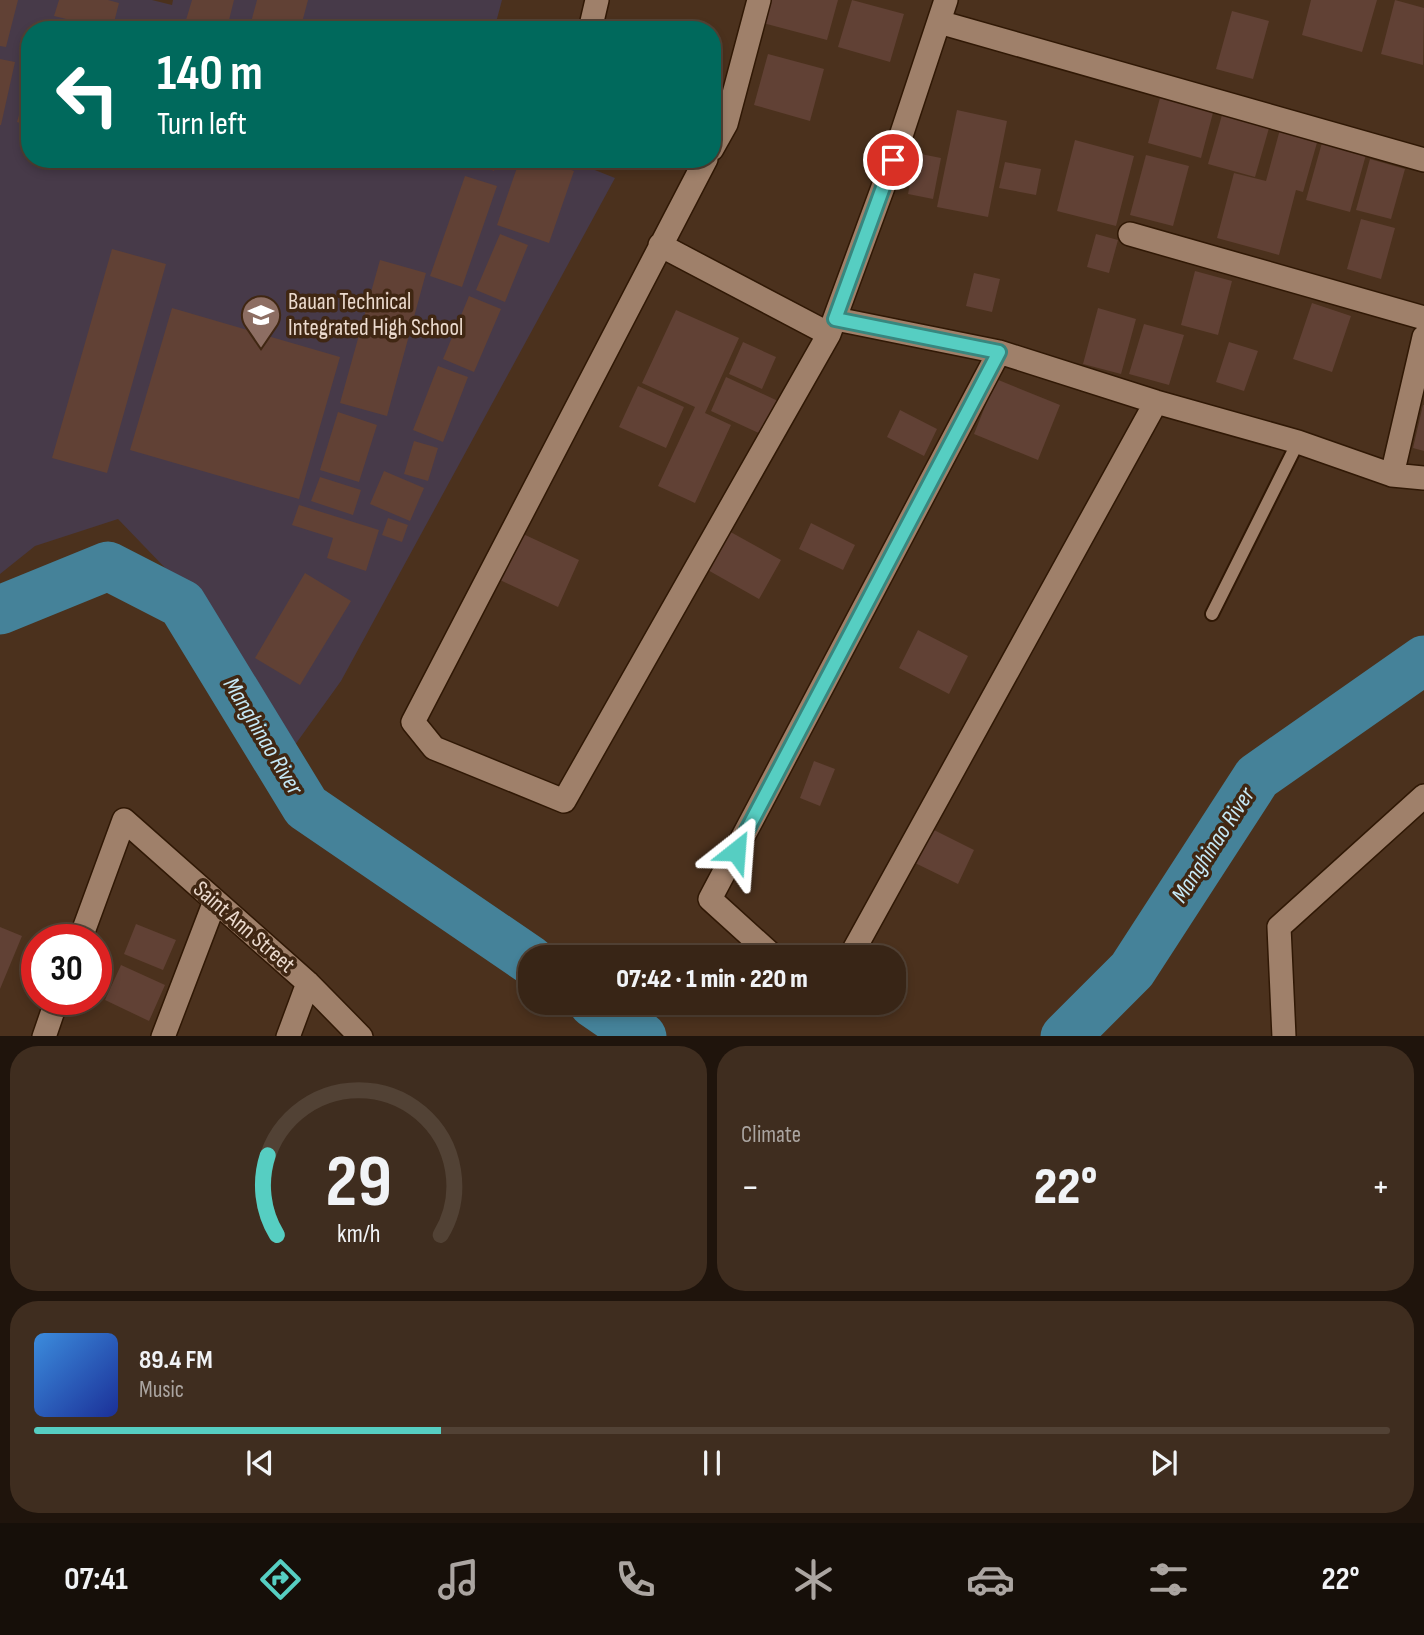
<!DOCTYPE html>
<html lang="en">
<head>
<meta charset="utf-8">
<style>
	body { margin:0; font-family:"Sofia Sans Condensed",sans-serif; background:#3f2d1f; color:#f1f3f6; height:100vh; display:flex; flex-direction:column; font-size:26px; white-space:nowrap }
	* { box-sizing:border-box; margin:0 }
	p { font-size:23px; color:#aba5a1 }
	.icon { flex:none; width:38px; height:38px; fill:none; stroke:currentColor; stroke-width:2; stroke-linecap:round; stroke-linejoin:round }
	.map { position:relative; height:1036px; overflow:hidden }
	.side { display:flex; flex-direction:column; gap:10px; padding:10px; background:#1f140c; flex:1 }
	.side>* { flex:none }
	.top-card { position:absolute; left:21px; top:21px; width:700px; height:147px; border-radius:28px; box-shadow:0 4px 10px #0003,0 0 0 2px #524235; background:#00695c; color:#fff; overflow:hidden }
	.speed { position:absolute; left:21px; top:924px; display:flex; gap:14px; font-size:35px; font-weight:700; text-align:center }
	.speed>* { display:grid; place-content:center; width:91px; height:91px; border-radius:50%; background:#382516; box-shadow:0 4px 10px #0003,0 0 0 2px #524235; line-height:1 }
	.speed .limit { border:10px solid #d22; background:#fff; color:#111 }
	.pin { position:absolute; display:grid; place-items:center; width:60px; height:60px; color:#fff; margin:-30px; border:4px solid #fff; border-radius:50%; box-shadow:0 2px 7px #0007 }
	.me { position:absolute; width:77px; margin:-38px; rotate:28deg; stroke-linejoin:round; filter:drop-shadow(0 0 5px #0008) }
	.turn { display:flex; align-items:center; gap:24px; height:147px; padding:0 21px; font-size:32px }
	.turn .icon { width:91px; height:91px; stroke-width:2.5 }
	.turn b { display:block; font-size:49px; line-height:60px }
	.big { font-size:52px; font-weight:800; line-height:1.1 }
	.side .card { flex:1; display:flex; flex-direction:column; justify-content:center; gap:10px; min-width:0; padding:0 24px; border-radius:28px; background:#3f2d1f }
	.side .dial { align-items:center; gap:0 }
	.dial svg { height:182px; overflow:visible; fill:none; stroke:#524235; stroke-width:7; stroke-linecap:round; text-anchor:middle }
	.dial text { fill:#f1f3f6; stroke:none }
	.song { display:flex; align-items:center; gap:21px }
	.cover { width:84px; height:84px; border-radius:10px; background:linear-gradient(135deg,hsl(210 70% 55%),hsl(230 70% 35%)) }
	.played { height:7px; border-radius:4px; background:linear-gradient(90deg,#56cec2 30%,#524235 30%) }
	.keys { display:flex; justify-content:space-around; direction:ltr }
	.heat { display:flex; justify-content:space-between; align-items:center; font-size:38px; direction:ltr }
	.side .tiles { flex:1; display:grid; gap:10px; grid-template-columns:1fr 1fr }
	.card:last-child { grid-column:span 2 }
	.trip { position:absolute; left:518px; top:945px; width:388px; height:70px; border-radius:28px; background:#382516; box-shadow:0 4px 10px #0003,0 0 0 2px #524235; font-weight:800; line-height:70px; text-align:center }
	.dock { display:flex; height:112px; justify-content:space-around; align-items:center; background:#160f09; color:#aba5a1 }
	.dock .icon { width:49px; height:49px }
	.dock .active { color:#56cec2 }
	.dock b { font-size:32px; color:#f1f3f6 }
	.map>svg:first-child { display:block }
	.education { fill:#473a49 }
	.lines { fill:none; stroke-linecap:round; stroke-linejoin:round }
	.river { stroke:#458299; stroke-width:49 }
	.building { fill:#614135 }
	.service-casing { stroke:#301805; stroke-width:16 }
	.minor-casing { stroke:#301805; stroke-width:26 }
	.service { stroke:#9f806a; stroke-width:12 }
	.minor { stroke:#9f806a; stroke-width:23 }
	.route-casing { stroke:#38867e; stroke-width:18 }
	.route { stroke:#56cec2; stroke-width:12 }
	.labels { text-anchor:middle; dominant-baseline:central; stroke-width:7; stroke-linejoin:round; paint-order:stroke }
	.poi-label { font-size:23px; fill:#ebdace; stroke:#402713; text-anchor:start }
	.street-label { font-size:23px; fill:#ebdace; stroke:#402713 }
	.water-label { font-size:24px; font-style:italic; fill:#c6e9f7; stroke:#402713 }
</style>
</head>
<body>
<div class="map">
<svg width="1424" height="1037" viewBox="0 0 1424 1037">
	<rect width="100%" height="100%" fill="#4b311d"/>
	<path class="education" d="M0 0H152L172 5 173 0H502L494 30H30V159H567L615 178 341 681 292 749 194 598 118 519 35 546 0 574Z"/>
	<g class="lines">
		<path class="river" d="M0 610 108 566 182 604 306 807 530 960
			M593 1003 642 1037
			M1065 1037 1132 970 1257 777 1424 660"/>
	</g>
	<path class="building" d="M0 0H18L6 47 0 46Z
		M59 0H108L119 3 112 30 54 16Z
		M192 0H234L229 20 250 26 257 0H308L300 30H183Z
		M769 0H838L827 40 763 23Z
		M852 0 904 14 890 62 838 47Z
		M1311 0H1377L1362 52 1302 35Z
		M1395 0 1424 8 1423 65 1381 54Z
		M1232 11 1269 21 1253 79 1216 69Z
		M768 54 824 69 810 121 754 105Z
		M0 59 15 62 1 125H0Z
		M27 87 30 88V126L17 122Z
		M1161 94 1214 109 1201 158 1148 143Z
		M1224 108 1271 121 1255 177 1208 164Z
		M957 110 1007 121 988 217 937 207Z
		M1282 122 1320 132 1303 192 1296 190 1279 255 1217 238 1234 173 1266 181Z
		M1323 139 1367 151 1350 212 1306 200Z
		M1075 140 1134 156 1116 226 1057 211Z
		M916 153 941 158 933 199 908 194Z
		M1146 155 1189 166 1173 226 1130 215Z
		M467 159H499L494 171Z
		M520 159H542L574 171 549 243 497 225Z
		M1370 159 1405 169 1391 219 1356 210Z
		M1005 162 1041 169 1036 195 999 188Z
		M465 176 497 186 462 287 430 276Z
		M1361 219 1395 228 1381 279 1347 269Z
		M500 234 528 245 505 302 476 290Z
		M1096 234 1118 240 1109 273 1087 267Z
		M112 249 166 264 107 473 52 458Z
		M380 260 426 273 387 416 340 403Z
		M1195 271 1232 281 1218 335 1181 325Z
		M974 273 1000 279 992 312 966 306Z
		M469 296 501 309 474 372 443 359Z
		M1312 303 1351 316 1332 372 1293 359Z
		M172 308 340 357 299 499 130 450Z
		M1098 308 1136 319 1121 374 1083 364Z
		M676 310 739 338 705 413 731 425 695 503 658 486 695 407 642 383Z
		M1144 324 1184 335 1169 385 1129 374Z
		M743 342 776 357 762 389 729 374Z
		M1229 342 1258 351 1244 391 1216 382Z
		M438 366 468 377 443 442 413 430Z
		M726 377 778 401 763 435 711 411Z
		M996 379 1060 405 1038 460 974 434Z
		M638 386 684 407 666 448 619 427Z
		M1423 405H1424V451L1413 448Z
		M900 410 937 429 924 456 887 437Z
		M338 412 377 425 359 482 320 470Z
		M414 441 438 448 428 481 404 474Z
		M384 471 424 488 410 521 370 504Z
		M320 477 361 490 353 515 311 501Z
		M299 505 379 530 366 571 327 558 333 538 292 525Z
		M388 518 408 525 402 542 382 535Z
		M811 523 855 545 843 570 799 549Z
		M727 530 781 560 759 599 706 569Z
		M521 533 579 560 558 607 500 580Z
		M305 573 351 601 300 685 255 658Z
		M918 630 968 656 949 694 899 668Z
		M814 761 835 769 820 806 800 798Z
		M930 828 974 850 958 884 913 862Z
		M136 924 176 940 163 970 124 954Z
		M0 927 22 936 0 989Z
		M121 965 165 985 149 1021 105 1000Z"/>
	<g class="lines">
		<g class="service-casing">
			<path id="service" d="M1212 614 1298 442"/>
		</g>
		<g class="minor-casing">
			<path id="minor" d="M939 22 1424 160
				M590 30 597 0
				M712 149 726 124 759 0
				M706 159 413 722 434 748 564 801 829 334 893 160 946 0
				M1130 234 1424 318
				M660 245 829 334
				M836 319 999 352 1156 402 1298 442 1392 475 1424 478
				M1392 475 1424 337
				M80 940 124 820 308 983 361 1037
				M774 957 710 899 999 352
				M850 957 1156 402
				M822 1003H825
				M44 1037 57 999
				M163 1037 215 901
				M288 1037 308 983
				M1284 1037 1279 927 1424 796"/>
		</g>
		<use href="#service" class="service"/>
		<use href="#minor" class="minor"/>
	</g>
	<g class="lines">
		<g class="route-casing">
			<path id="route" d="M736 851 999 352 835 319 893 160"/>
		</g>
		<use href="#route" class="route"/>
	</g>
	<defs>
		<g id="school-pin" transform="scale(2.0125)"><path d="M0 17L-7.5 6A9.5 9.5 0 1 1 7.5 6Z" fill="#8d6e63" stroke="#402713"/><path d="M0-5L7-2L0 1L-7-2ZM-4 1L0 2.5L4 1V4Q0 6-4 4Z" fill="#fff"/></g>
	</defs>
	<g fill-rule="evenodd">
		<use href="#school-pin" x="261" y="315"/>
	</g>
	<g class="labels">
		<g class="poi-label">
			<text x="288" y="302">Bauan Technical<tspan x="288" dy="26">Integrated High School</tspan></text>
		</g>
		<g class="street-label">
			<text transform="translate(244 927) rotate(41)">Saint Ann Street</text>
		</g>
		<g class="water-label">
			<text transform="translate(263 736) rotate(59)">Manghinao River</text>
			<text transform="translate(1213 845) rotate(-57)">Manghinao River</text>
		</g>
	</g>
</svg>
<div class="speed"><div class="limit">30</div></div>
<div class="pin" style="left:893px;top:160px;background:#d93025"><svg class="icon" aria-label="arrive" viewBox="0 0 24 24"><path d="M6 21V4h12l-3 4 3 4H6"/></svg></div>
<svg class="me" style="left:736px;top:851px" viewBox="-20 -20 40 40"><path d="M0-17L14 15 0 8-14 15z" fill="#56cec2" stroke="#fff" stroke-width="4"/></svg>
<div class="trip">07:42 · 1 min · 220 m</div>
<div class="top-card">
<div class="turn"><svg class="icon" aria-label="left" viewBox="0 0 24 24"><path d="M17 20v-9H6M10 6l-5 5 5 5"/></svg><div><b>140 m</b>Turn left</div></div>
</div>
</div>
<section class="side">
<div class="tiles">
<div class="card dial"><svg viewBox="0 0 100 80">
<path d="M14 69A42 42 0 1 1 86 69"/>
<path d="M14 69A42 42 0 0 1 10 34" stroke="#56cec2"/>
<text x="50" y="56" font-size="32" font-weight="700">29</text>
<text x="50" y="72" font-size="11">km/h</text>
</svg></div>
<div class="card"><p>Climate</p>
<div class="heat"><a>−</a><b class="big">22°</b><a>+</a></div>
</div>
<div class="card">
<div class="song"><i class="cover"></i><div><b>89.4 FM</b><p>Music</p></div></div>
<div class="played"></div>
<div class="keys"><svg class="icon" aria-label="previous" viewBox="0 0 24 24"><path d="M18 5L8 12l10 7zM5 5v14"/></svg><svg class="icon" aria-label="pause" viewBox="0 0 24 24"><path d="M8 5v14M16 5v14"/></svg><svg class="icon" aria-label="next" viewBox="0 0 24 24"><path d="M6 5l10 7-10 7zM19 5v14"/></svg></div>
</div>
</div>
</section>
<nav class="dock">
<b>07:41</b>
<svg class="icon active" aria-label="directions" viewBox="0 0 24 24"><path d="M12 3l9 9-9 9-9-9zM9 14v-3h6M13 9l2 2-2 2"/></svg>
<svg class="icon" aria-label="music" viewBox="0 0 24 24"><path d="M9 18V5l10-2v13"/><circle cx="6" cy="18" r="3"/><circle cx="16" cy="16" r="3"/></svg>
<svg class="icon" aria-label="phone" viewBox="0 0 24 24"><path d="M5 4h4l2 5-3 2q2 4 5 5l2-3 5 2v4C11 20 4 13 5 4z"/></svg>
<svg class="icon" aria-label="climate" viewBox="0 0 24 24"><path d="M12 3v18M4 7l16 10M4 17L20 7"/></svg>
<svg class="icon" aria-label="car" viewBox="0 0 24 24"><path d="M5 17H2v-5l4-1 3-4h7l3 4 3 1v5h-3M9 17h6M6 11h13"/><circle cx="7" cy="17" r="2"/><circle cx="17" cy="17" r="2"/></svg>
<svg class="icon" aria-label="filters" viewBox="0 0 24 24"><path d="M4 7h16M4 17h16"/><circle cx="9" cy="7" r="2"/><circle cx="15" cy="17" r="2"/></svg>
<b>22°</b>
</nav>
</body>
</html>
